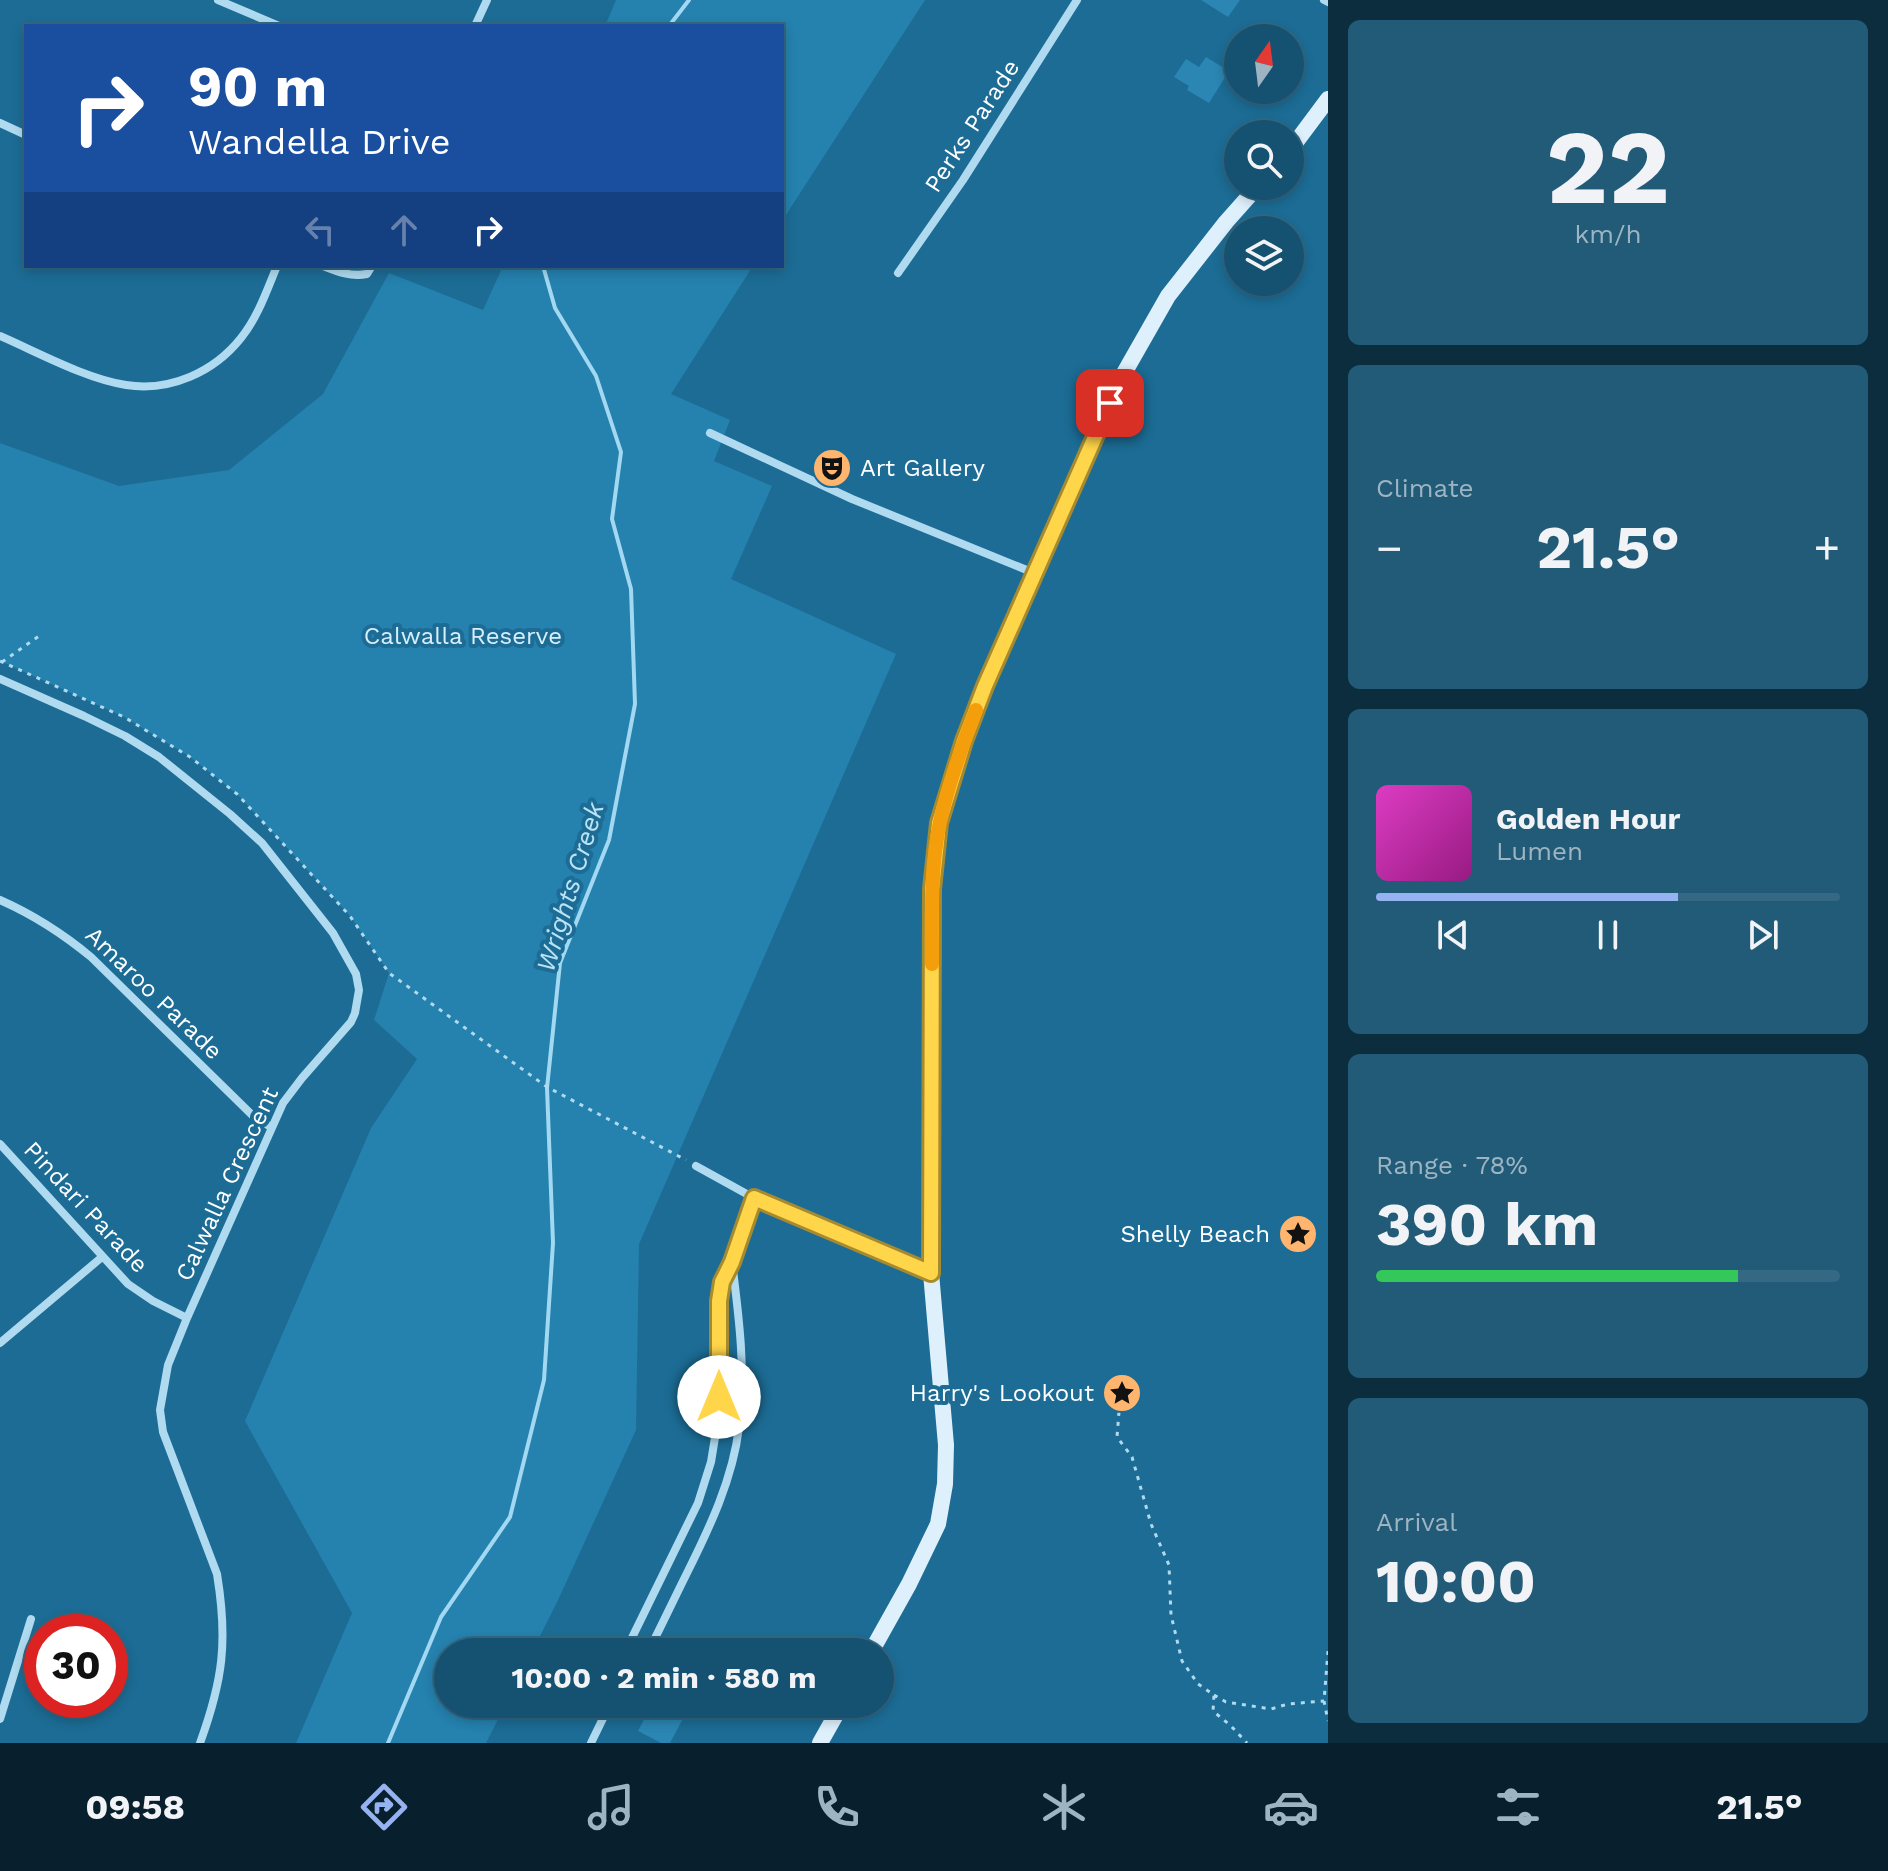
<!DOCTYPE html>
<html lang="en">
<head>
<meta charset="utf-8">
<style>
	body { margin:0; font-family:"Work Sans",sans-serif; background:#225b78; color:#f1f3f6; height:100vh; display:flex; flex-direction:column; font-size:30px; white-space:nowrap }
	* { box-sizing:border-box; margin:0 }
	p { font-size:26px; color:#9db5c3 }
	.icon { flex:none; width:44px; height:44px; fill:none; stroke:currentColor; stroke-width:2; stroke-linecap:round; stroke-linejoin:round }
	.map { position:relative; flex:1; overflow:hidden }
	.panel { display:flex; flex-direction:column; gap:20px; padding:20px; background:#0c2d3e; width:560px }
	.panel>* { flex:none }
	.banner { position:absolute; left:24px; top:24px; width:760px; height:244px; border-radius:0px; box-shadow:0 4px 12px #0003,0 0 0 2px #346883; background:#1a4fa0; color:#fff; overflow:hidden }
	.needle { width:52px; rotate:14deg }
	.controls { position:absolute; left:1224px; top:24px; display:grid; gap:16px }
	.controls a { display:grid; place-items:center; width:80px; height:80px; border-radius:50%; background:#155170; box-shadow:0 4px 12px #0003,0 0 0 2px #346883; font-size:40px }
	.speed { position:absolute; left:24px; top:1614px; display:flex; gap:16px; font-size:40px; font-weight:700; text-align:center }
	.speed>* { display:grid; place-content:center; width:104px; height:104px; border-radius:50%; background:#155170; box-shadow:0 4px 12px #0003,0 0 0 2px #346883; line-height:1 }
	.speed .limit { border:12px solid #d22; background:#fff; color:#111 }
	.pin { position:absolute; display:grid; place-items:center; width:68px; height:68px; color:#fff; margin:-34px; border-radius:16px; box-shadow:0 4px 12px #0006 }
	.me { position:absolute; width:88px; margin:-44px; rotate:0deg; stroke-linejoin:round; filter:drop-shadow(0 0 6px #0008) }
	.turn { display:flex; align-items:center; gap:28px; height:168px; padding:0 32px; font-size:36px }
	.turn .icon { width:104px; height:104px; stroke-width:2.5 }
	.turn b { display:block; font-size:56px; line-height:68px }
	.lanes { display:flex; align-items:center; height:76px; padding:0 32px; background:#0003; justify-content:center; gap:40px; direction:ltr }
	.lanes .off { opacity:.35 }
	.big { font-size:60px; font-weight:700; line-height:1.1 }
	.panel .tile { flex:1; display:flex; flex-direction:column; justify-content:center; gap:12px; min-width:0; padding:0 28px; border-radius:12px; background:#225b78 }
	.panel .dial { align-items:center; gap:0 }
	.dial b { font-size:104px; line-height:1 }
	.song { display:flex; align-items:center; gap:24px }
	.cover { width:96px; height:96px; border-radius:12px; background:linear-gradient(135deg,hsl(310 70% 55%),hsl(310 70% 35%)) }
	.played { height:8px; border-radius:4px; background:linear-gradient(90deg,#95b2f1 65%,#346883 65%) }
	.keys { display:flex; justify-content:space-around; direction:ltr }
	.heat { display:flex; justify-content:space-between; align-items:center; font-size:44px; direction:ltr }
	.charge { height:12px; border-radius:6px; background:linear-gradient(90deg,#34c759 78%,#346883 0) }
	.trip { position:absolute; left:434px; top:1638px; width:460px; height:80px; border-radius:40px; background:#155170; box-shadow:0 4px 12px #0003,0 0 0 2px #346883; font-weight:700; line-height:80px; text-align:center }
	.dock { display:flex; height:128px; justify-content:space-around; align-items:center; background:#08202d; color:#9db5c3 }
	.dock .icon { width:56px; height:56px }
	.dock .selected { color:#95b2f1 }
	.dock b { font-size:36px; color:#f1f3f6 }
	main { display:flex; flex:1; min-height:0 }
	.map>svg:first-child { display:block }
	.green { fill:#2581ae }
	.lines { fill:none; stroke-linecap:round; stroke-linejoin:round }
	.stream { stroke:#a2d8f1; stroke-width:4 }
	.building { fill:#2b86b3 }
	.path { stroke:#afdaef; stroke-width:3; stroke-dasharray:4 6; stroke-linecap:butt }
	.street { stroke:#afdaef; stroke-width:8 }
	.secondary { stroke:#ddf0fb; stroke-width:16 }
	.route-casing { stroke:#a68a30; stroke-width:20 }
	.route { stroke:#ffd54a; stroke-width:14 }
	.slow { stroke:#f59e0b; stroke-width:14 }
	.labels { text-anchor:middle; dominant-baseline:central; stroke-width:8; stroke-linejoin:round; paint-order:stroke }
	.street-label { font-size:24px; fill:#fff; stroke:#1c6c95 }
	.poi-label { font-size:24px; fill:#fff; stroke:#1c6c95; text-anchor:end }
	.park-label { font-size:24px; fill:#d6effb; stroke:#1c6c95 }
	.water-label { font-size:26px; font-style:italic; fill:#bbe3f6; stroke:#1c6c95 }
</style>
</head>
<body>
<main>
<div class="map">
<svg width="1328" height="1743" viewBox="0 0 1328 1743">
	<rect width="100%" height="100%" fill="#1c6c95"/>
	<path class="green" d="M616 0H925L782 221V26H605Z
		M503 266H753L671 394 730 420 714 461 772 486 731 579 896 654 639 1244 636 1430 559 1598 532 1652H448V1704H506L486 1743H296L352 1613 245 1421 371 1128 417 1059 374 1020 389 973 350 916 237 794 190 757 124 717 0 661V443L119 486 229 470 323 394 389 273 483 310Z"/>
	<g class="lines">
		<path class="stream" d="M669 26 689 0
			M388 1743 441 1617 510 1517 544 1380 553 1243 547 1088 560 963 609 840 635 704 631 589 612 519 621 452 596 376 555 308 543 266"/>
	</g>
	<path class="building" d="M1201 0H1240L1228 17Z
		M1206 57 1229 71 1209 103 1187 90 1189 86 1174 77 1186 59 1199 67Z
		M652 1704H669L686 1713 670 1743H661L638 1731Z"/>
	<g class="lines">
		<path class="path" d="M0 661 124 717 190 757 237 794 350 916 389 973 547 1087 686 1160
			M2 662 39 636
			M1119 1412 1117 1437 1132 1457 1151 1524 1169 1565 1171 1615 1182 1661 1198 1684 1214 1695 1213 1711 1231 1726 1247 1743
			M1328 1651 1324 1701 1328 1721
			M1214 1695 1226 1702 1271 1709 1288 1704 1324 1701"/>
		<path class="street" d="M218 0 279 26
			M1324 0 1328 2
			M475 26 487 0
			M0 123 26 135
			M323 266C338 272 351 277 367 274L372 266
			M898 273 963 180 1077 0
			M0 336C37 352 86 379 126 385 170 392 214 372 241 338 258 317 267 290 277 266
			M710 433 852 499 1034 573
			M0 679 84 716 125 736 159 757 230 814 262 843 333 933 356 974 359 990 355 1013 351 1022 302 1078 283 1103 187 1318 168 1365 160 1410 163 1432 217 1574C228 1641 223 1680 200 1743
			M0 900C34 915 62 933 91 957L254 1117 271 1127
			M0 1144 128 1284 153 1301 187 1318
			M696 1166 754 1198 930 1273
			M0 1343 102 1257
			M625 1652 698 1503 711 1462 718 1419 719 1301 722 1282 732 1262 754 1198
			M648 1652C661 1627 673 1601 686 1575 709 1529 733 1479 739 1427 746 1371 739 1317 732 1262
			M0 1719 31 1619
			M591 1743 610 1704"/>
		<path class="secondary" d="M1290 150 1328 99
			M871 1652 909 1584 938 1524 945 1484 946 1445 931 1273 932 889 939 823 964 741 985 686 1123 375 1168 296 1226 222 1258 186
			M820 1743 842 1704"/>
	</g>
	<g class="lines">
		<g class="route-casing">
			<path id="route" d="M719 1397V1301L722 1282 732 1262 754 1198 931 1273 932 889 939 823 964 741 985 686 1110 403"/>
		</g>
		<use href="#route" class="route"/>
		<path class="slow" d="M932 964C932 918 930 867 940 822 948 784 962 746 976 710"/>
	</g>
	<defs>
		<g id="theatre-disc" transform="scale(2)"><circle r="9.5" fill="#ffb56d" stroke="#1c6c95"/><path d="M-5-5.5Q0-4 5-5.5V0Q5 5 0 6Q-5 5-5 0ZM-3.3-2.5H-1v1.5H-3.3ZM1-2.5H3.3v1.5H1ZM-2.8 1Q0 5.5 2.8 1Z" fill="#111"/></g>
		<g id="sight-disc" transform="scale(2)"><circle r="9.5" fill="#ffb56d" stroke="#1c6c95"/><path d="M0-6L1.8-2.2L6-1.7L2.9 1.2L3.7 5.4L0 3.3L-3.7 5.4L-2.9 1.2L-6-1.7L-1.8-2.2Z" fill="#111"/></g>
	</defs>
	<g fill-rule="evenodd">
		<use href="#theatre-disc" x="832" y="468"/>
		<use href="#sight-disc" x="1298" y="1234"/>
		<use href="#sight-disc" x="1122" y="1393"/>
	</g>
	<g class="labels">
		<g class="street-label">
			<text transform="translate(972 126) rotate(-57)">Perks Parade</text>
			<text transform="translate(154 993) rotate(44)">Amaroo Parade</text>
			<text transform="translate(227 1184) rotate(-65)">Calwalla Crescent</text>
			<text transform="translate(86 1207) rotate(47)">Pindari Parade</text>
		</g>
		<g class="poi-label">
			<text x="860" y="468" text-anchor="start">Art Gallery</text>
			<text x="1270" y="1234">Shelly Beach</text>
			<text x="1094" y="1393">Harry's Lookout</text>
		</g>
		<g class="park-label">
			<text x="463" y="636">Calwalla Reserve</text>
		</g>
		<g class="water-label">
			<text transform="translate(570 887) rotate(-73)">Wrights Creek</text>
		</g>
	</g>
</svg>
<div class="controls">
<a><svg class="needle" viewBox="-14 -14 28 28"><path d="M0-13l5 13h-10z" fill="#e53935"/><path d="M0 13l5-13h-10z" fill="#9db5c3"/></svg></a>
<a><svg class="icon" aria-label="search" viewBox="0 0 24 24"><circle cx="10" cy="10" r="6"/><path d="M15 15l6 6"/></svg></a>
<a><svg class="icon" aria-label="layers" viewBox="0 0 24 24"><path d="M12 4l9 5-9 5-9-5zM3 14l9 5 9-5"/></svg></a>
</div>
<div class="speed"><div class="limit">30</div></div>
<div class="pin" style="left:1110px;top:403px;background:#d93025"><svg class="icon" aria-label="arrive" viewBox="0 0 24 24"><path d="M6 21V4h12l-3 4 3 4H6"/></svg></div>
<svg class="me" style="left:719px;top:1397px" viewBox="-20 -20 40 40"><circle r="19" fill="#fff"/><path d="M0-13L10 11 0 6-10 11z" fill="#ffd54a"/></svg>
<div class="trip">10:00 · 2 min · 580 m</div>
<div class="banner">
<div class="turn"><svg class="icon" aria-label="right" viewBox="0 0 24 24"><path d="M7 20v-9h11M14 6l5 5-5 5"/></svg><div><b>90 m</b>Wandella Drive</div></div>
<div class="lanes"><svg class="icon off" aria-label="left" viewBox="0 0 24 24"><path d="M17 20v-9H6M10 6l-5 5 5 5"/></svg><svg class="icon off" aria-label="ahead" viewBox="0 0 24 24"><path d="M12 20V5M6 11l6-6 6 6"/></svg><svg class="icon" aria-label="right" viewBox="0 0 24 24"><path d="M7 20v-9h11M14 6l5 5-5 5"/></svg></div>
</div>
</div>
<section class="panel">
<div class="tile dial"><b>22</b><p>km/h</p></div>
<div class="tile"><p>Climate</p>
<div class="heat"><a>−</a><b class="big">21.5°</b><a>+</a></div>
</div>
<div class="tile">
<div class="song"><i class="cover"></i><div><b>Golden Hour</b><p>Lumen</p></div></div>
<div class="played"></div>
<div class="keys"><svg class="icon" aria-label="previous" viewBox="0 0 24 24"><path d="M18 5L8 12l10 7zM5 5v14"/></svg><svg class="icon" aria-label="pause" viewBox="0 0 24 24"><path d="M8 5v14M16 5v14"/></svg><svg class="icon" aria-label="next" viewBox="0 0 24 24"><path d="M6 5l10 7-10 7zM19 5v14"/></svg></div>
</div>
<div class="tile"><p>Range · 78%</p><b class="big">390 km</b><div class="charge"></div></div>
<div class="tile"><p>Arrival</p><b class="big">10:00</b></div>
</section>
</main>
<nav class="dock">
<b>09:58</b>
<svg class="icon selected" aria-label="directions" viewBox="0 0 24 24"><path d="M12 3l9 9-9 9-9-9zM9 14v-3h6M13 9l2 2-2 2"/></svg>
<svg class="icon" aria-label="music" viewBox="0 0 24 24"><path d="M9 18V5l10-2v13"/><circle cx="6" cy="18" r="3"/><circle cx="16" cy="16" r="3"/></svg>
<svg class="icon" aria-label="phone" viewBox="0 0 24 24"><path d="M5 4h4l2 5-3 2q2 4 5 5l2-3 5 2v4C11 20 4 13 5 4z"/></svg>
<svg class="icon" aria-label="climate" viewBox="0 0 24 24"><path d="M12 3v18M4 7l16 10M4 17L20 7"/></svg>
<svg class="icon" aria-label="car" viewBox="0 0 24 24"><path d="M5 17H2v-5l4-1 3-4h7l3 4 3 1v5h-3M9 17h6M6 11h13"/><circle cx="7" cy="17" r="2"/><circle cx="17" cy="17" r="2"/></svg>
<svg class="icon" aria-label="filters" viewBox="0 0 24 24"><path d="M4 7h16M4 17h16"/><circle cx="9" cy="7" r="2"/><circle cx="15" cy="17" r="2"/></svg>
<b>21.5°</b>
</nav>
</body>
</html>
